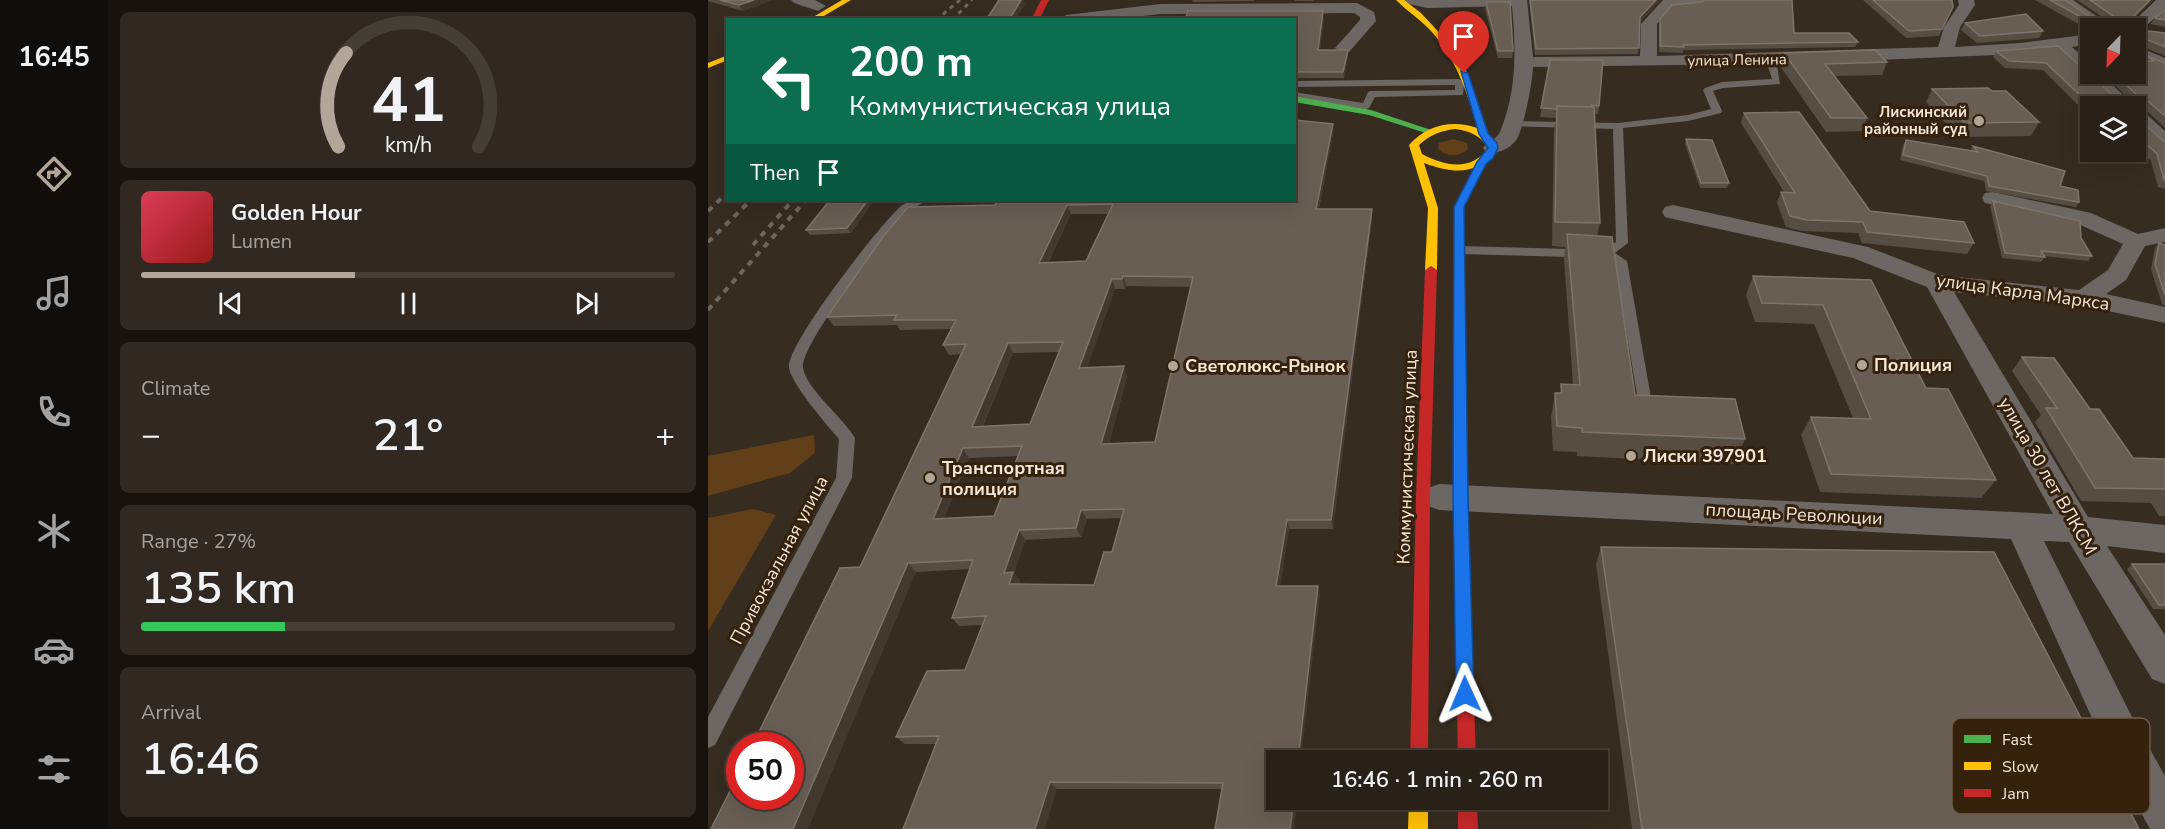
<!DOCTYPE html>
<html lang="en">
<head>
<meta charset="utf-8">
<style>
	body { margin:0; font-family:"Nunito Sans",sans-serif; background:#312921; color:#f1f3f6; height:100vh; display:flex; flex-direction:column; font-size:22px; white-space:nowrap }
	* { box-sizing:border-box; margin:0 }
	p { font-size:20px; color:#a5a3a2 }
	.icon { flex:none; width:33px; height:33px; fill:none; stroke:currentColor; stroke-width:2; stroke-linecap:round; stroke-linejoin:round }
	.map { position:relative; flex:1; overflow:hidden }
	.sheet { display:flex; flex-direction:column; gap:12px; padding:12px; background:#17120d; width:600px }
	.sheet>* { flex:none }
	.guide { position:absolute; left:18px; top:18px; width:570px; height:183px; border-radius:0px; box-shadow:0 6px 24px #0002,0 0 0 2px #453e37; background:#0b6e4f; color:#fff; overflow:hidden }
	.needle { width:39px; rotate:203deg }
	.controls { position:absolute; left:1372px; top:18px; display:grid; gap:12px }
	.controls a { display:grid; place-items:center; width:66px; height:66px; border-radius:0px; background:#292118; box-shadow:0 6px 24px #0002,0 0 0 2px #453e37; font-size:30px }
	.speed { position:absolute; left:18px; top:732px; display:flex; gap:12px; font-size:30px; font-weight:700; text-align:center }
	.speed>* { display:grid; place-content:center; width:78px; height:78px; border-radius:50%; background:#292118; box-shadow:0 6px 24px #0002,0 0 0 2px #453e37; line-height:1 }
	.speed .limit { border:9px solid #d22; background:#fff; color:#111 }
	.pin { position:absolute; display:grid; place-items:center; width:51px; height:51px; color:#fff; margin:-62px -26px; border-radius:50% 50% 50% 0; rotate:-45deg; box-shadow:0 0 6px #0007 }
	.pin .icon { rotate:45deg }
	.me { position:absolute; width:66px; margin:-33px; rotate:359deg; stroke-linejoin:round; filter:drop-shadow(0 0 4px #0008) }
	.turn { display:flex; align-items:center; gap:21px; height:126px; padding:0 24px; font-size:27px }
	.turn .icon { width:78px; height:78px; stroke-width:2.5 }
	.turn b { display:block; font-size:42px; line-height:51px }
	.then { display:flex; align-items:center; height:57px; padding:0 24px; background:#0003; gap:12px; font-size:22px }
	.big { font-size:45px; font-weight:600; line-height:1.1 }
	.sheet .tile { flex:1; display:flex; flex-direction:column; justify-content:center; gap:9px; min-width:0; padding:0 21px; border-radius:9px; background:#312921 }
	.sheet .dial { align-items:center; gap:0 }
	.dial svg { height:156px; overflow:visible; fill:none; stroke:#453e37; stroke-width:7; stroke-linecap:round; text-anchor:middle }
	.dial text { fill:#f1f3f6; stroke:none }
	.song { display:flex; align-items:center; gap:18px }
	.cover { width:72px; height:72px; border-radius:9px; background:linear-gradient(135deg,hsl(350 70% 55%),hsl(0 70% 35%)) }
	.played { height:6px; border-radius:3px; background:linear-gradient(90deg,#b2a699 40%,#453e37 40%) }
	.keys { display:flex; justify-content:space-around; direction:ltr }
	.heat { display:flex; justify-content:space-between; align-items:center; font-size:33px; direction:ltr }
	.charge { height:9px; border-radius:4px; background:linear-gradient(90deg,#34c759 27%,#453e37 0) }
	.trip { position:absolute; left:558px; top:750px; width:342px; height:60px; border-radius:0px; background:#292118; box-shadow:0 6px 24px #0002,0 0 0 2px #453e37; font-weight:600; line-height:60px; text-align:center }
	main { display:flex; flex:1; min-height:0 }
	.dock { display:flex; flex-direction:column; width:108px; justify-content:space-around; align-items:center; background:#100d0a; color:#a5a3a2 }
	.dock .icon { width:42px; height:42px }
	.dock .selected { color:#b2a699 }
	.dock b { font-size:27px; color:#f1f3f6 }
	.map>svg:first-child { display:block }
	.green { fill:#603f19 }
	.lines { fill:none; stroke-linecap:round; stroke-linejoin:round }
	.lane { fill:#6c6762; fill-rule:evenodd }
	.street { fill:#6c6762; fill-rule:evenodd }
	.fast { fill:#4caf50; fill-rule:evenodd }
	.slow { fill:#ffc107; fill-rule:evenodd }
	.jam { fill:#c62828; fill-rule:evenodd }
	.rail-far1 { stroke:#6e6760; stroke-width:3; stroke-dasharray:4.5 4.5; stroke-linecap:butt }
	.rail { stroke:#6e6760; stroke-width:4; stroke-dasharray:6 6; stroke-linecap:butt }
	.wall { fill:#574e43; fill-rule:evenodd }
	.shaded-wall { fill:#43392e }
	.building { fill:#685e54; stroke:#7e7469; stroke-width:1.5; fill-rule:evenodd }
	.route { fill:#1a73e8; stroke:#114b97; stroke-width:1.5 }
	.poi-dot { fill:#b2a699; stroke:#35220d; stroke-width:2 }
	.labels { text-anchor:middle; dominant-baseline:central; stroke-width:6; stroke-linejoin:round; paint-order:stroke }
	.far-street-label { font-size:15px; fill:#f4e7da; stroke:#35220d }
	.far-poi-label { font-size:15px; font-weight:bold; fill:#f4e7da; stroke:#35220d; text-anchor:end }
	.street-label { font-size:18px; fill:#f4e7da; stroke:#35220d }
	.poi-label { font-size:18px; font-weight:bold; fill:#f4e7da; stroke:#35220d; text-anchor:start }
	.key { fill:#35220d; stroke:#6e5d4a; stroke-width:1.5 }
	.key-label { font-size:16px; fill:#f4e7da }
</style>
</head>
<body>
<main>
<nav class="dock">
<b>16:45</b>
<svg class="icon selected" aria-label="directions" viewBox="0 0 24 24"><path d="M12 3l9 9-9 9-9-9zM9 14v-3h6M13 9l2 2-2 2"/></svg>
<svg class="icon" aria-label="music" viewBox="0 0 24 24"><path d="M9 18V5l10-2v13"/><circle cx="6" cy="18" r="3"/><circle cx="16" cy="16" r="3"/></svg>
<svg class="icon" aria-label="phone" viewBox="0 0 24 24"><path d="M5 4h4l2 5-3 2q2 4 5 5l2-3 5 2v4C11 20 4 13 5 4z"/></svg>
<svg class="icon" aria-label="climate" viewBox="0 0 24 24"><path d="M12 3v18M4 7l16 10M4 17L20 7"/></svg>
<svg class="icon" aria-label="car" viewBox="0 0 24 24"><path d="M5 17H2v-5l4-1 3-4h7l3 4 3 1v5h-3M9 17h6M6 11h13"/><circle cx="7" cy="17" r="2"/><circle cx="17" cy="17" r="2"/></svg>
<svg class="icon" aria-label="filters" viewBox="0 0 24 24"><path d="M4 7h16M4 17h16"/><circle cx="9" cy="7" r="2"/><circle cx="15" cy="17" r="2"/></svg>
</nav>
<section class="sheet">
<div class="tile dial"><svg viewBox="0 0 100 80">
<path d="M14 69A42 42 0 1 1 86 69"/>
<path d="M14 69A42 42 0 0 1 18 21" stroke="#b2a699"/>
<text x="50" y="56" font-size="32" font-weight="700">41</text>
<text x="50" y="72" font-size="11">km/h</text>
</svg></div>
<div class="tile">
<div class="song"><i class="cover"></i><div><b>Golden Hour</b><p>Lumen</p></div></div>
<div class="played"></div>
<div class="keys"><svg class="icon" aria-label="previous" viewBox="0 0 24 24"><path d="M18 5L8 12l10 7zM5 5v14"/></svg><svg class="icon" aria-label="pause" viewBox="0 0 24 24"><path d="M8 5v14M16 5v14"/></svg><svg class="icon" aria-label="next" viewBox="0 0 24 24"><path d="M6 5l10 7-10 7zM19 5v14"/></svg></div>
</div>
<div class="tile"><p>Climate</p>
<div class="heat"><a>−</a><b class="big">21°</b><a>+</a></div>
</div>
<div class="tile"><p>Range · 27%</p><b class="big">135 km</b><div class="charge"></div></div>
<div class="tile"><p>Arrival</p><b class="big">16:46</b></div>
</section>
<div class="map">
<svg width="1457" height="829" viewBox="0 0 1457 829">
	<rect width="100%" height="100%" fill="#372c20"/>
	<path class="green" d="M745 139 759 143 760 149C751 157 739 157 730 149L731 143Z
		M106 435 107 453 82 473 0 496V456Z
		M45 509 68 515 0 631V518Z"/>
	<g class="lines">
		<path class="lane" d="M1063 57 1068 60 1072 84 1015 88 1005 91 1014 111 1013 113 980 121 915 128 920 243 907 253 919 261 944 404 948 409 941 415 932 413 907 263 896 258 751 254 745 250 751 246 895 250 908 242 905 129 802 126 797 123 798 121 910 123 980 115 1003 109 995 90 997 88 1014 82 1064 79 1058 60Z
			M751 79 756 82 755 95 667 97 661 108 658 109 586 98V92L655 103 660 92 663 91 747 90V85L586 87V81Z
			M204 200H218C211 206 202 209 196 216 177 236 92 345 95 368 98 388 136 419 147 438L144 478 7 745 0 748V717L128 478 131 439C119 425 84 385 81 368 78 345 169 229 189 210 193 205 199 202 204 200Z"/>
		<path class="street" d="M83 0H107L118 6 110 11 86 3Z
			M694 0H819L825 57 932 56 933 24 955 0H1001L993 5 962 8 949 24V56L1230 47 1236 27 1251 5 1250 0H1266L1267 5 1252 27 1247 47 1312 43 1383 34V44L1364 47 1383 64V74H1393L1427 106H1408L1347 50 1288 55 1098 63 825 67C824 85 817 121 810 137 805 148 789 155 778 152L775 148C779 142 789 139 792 132 809 91 808 49 804 6L719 8 697 3Z
			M1347 0H1365L1406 28H1388Z
			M1448 0H1457V8L1433 31 1428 33V28H1419Z
			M649 3 666 12 668 21 641 52 635 53 627 48 652 20V17L646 13 452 14 403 20H350L358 15 452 4Z
			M1428 46 1457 58V70L1428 58Z
			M1428 109 1435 111 1457 131V148L1450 146 1428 125Z
			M1285 192 1383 213 1430 234 1457 228V242L1437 246 1418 280 1398 294 1457 307V323L1376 306 1246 292 1380 517 1457 525V553L1399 546 1457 635V684L1444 679 1361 542 1336 541 1426 721 1457 776V829H1442L1398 749 1303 539 731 510 720 506 715 497 720 488 731 484 1345 514 1219 287 1145 258 965 219 957 217 954 212 957 207 965 205 1160 247 1232 275 1371 290 1400 270 1415 244 1368 223 1277 203 1274 198 1277 193Z"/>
		<path class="fast" d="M586 96 663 110 726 131 721 134 661 115 586 102Z
			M774 159 779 162 756 207 757 334 751 338 745 334 746 207 769 162Z"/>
		<path class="slow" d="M134 0H143L109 20H100Z
			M688 0H696L713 13 741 43 760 74 779 134 790 148C770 176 746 174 716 163L730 208 729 270 723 274 717 270 720 208 701 145C718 125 745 119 769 128 760 93 748 59 723 31 713 20 699 11 688 0ZM747 129C762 131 772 135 780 148 763 172 737 166 714 154L711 145C722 135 732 131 747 129Z
			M20 55V60L0 68V63Z
			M701 800H720V829H700Z"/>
		<path class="jam" d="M333 0H341L331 20H323Z
			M723 266 729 270 722 497 720 760H702L708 497 717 270Z
			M751 330 757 334 759 497 768 760H750L745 497V334Z
			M750 800H769L770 829H750Z"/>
		<path class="rail-far1" d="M228 20 252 0
			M244 20 264 0"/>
		<path class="rail" d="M0 211 20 192
			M0 242 43 200
			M45 245 85 200
			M0 310 98 200"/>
	</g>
	<path class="wall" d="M0 0H64L35 11 0 1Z
		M484 0H546V1L485 2Z
		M587 0H606V1H587Z
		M821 0H952L932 22 930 54 827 55Z
		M1155 0H1244L1245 7 1231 36 1198 38Z
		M1327 0H1357L1391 23H1403L1369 0H1445L1422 22 1423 24 1432 30 1457 33V56L1430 45V52L1428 56V28H1383V31Z
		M778 2 805 51 804 58H790L777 9Z
		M994 2 1086 33 1150 42 1147 47 975 50V53L951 52V25L952 19Z
		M1457 9V27L1443 24 1447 18Z
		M616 16 612 50 640 56 636 78H586V20Z
		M1257 23 1335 31 1331 38 1269 43 1253 30Z
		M1350 46 1411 101H1423L1396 74H1428L1431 62 1429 61 1434 54 1457 63V128L1437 109 1431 108V119L1454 140 1457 141V189L1450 187 1443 161 1428 147V106H1383V111L1377 105H1370L1335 70 1297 68 1285 57 1288 51Z
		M1076 53 1179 62 1174 75 1127 76 1159 118 1154 131 1118 132 1072 66Z
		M842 60 891 106 890 114H886L892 223 889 236 927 395 1037 439 1026 464 869 456V452L845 451 843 417 847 393H852L853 384 865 385 856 259 857 247 844 246 846 130 848 118 832 117Z
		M1224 89 1284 91 1331 122 1323 136 1250 137 1218 102Z
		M1036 113 1162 211 1266 243 1259 254 1154 243 1150 233 1094 231 1078 227 1069 203 1073 192H1076L1033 123Z
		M625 133 611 209H664V219L625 529H581L572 586 612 594 568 800H589L586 829H507L514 789H349L228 744H197L188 737 257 670 274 625 251 626 244 618 262 569 208 572 152 567 254 354 241 355 235 345 243 329 192 330 189 325 126 326 119 317 287 205ZM363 214H400L378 261 340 263ZM418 286 483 287 447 442 401 444 419 376 379 367 407 289H417ZM351 352 322 424 275 426 305 353ZM310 456 286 516 236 518 261 458ZM413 518 404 552 386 585 311 584 312 581 306 573 317 540 373 537 379 519Z
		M978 139 1021 183 1019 188H992L977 144Z
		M1198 140 1263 150 1265 146 1352 186 1371 202 1368 207 1278 191 1276 181 1192 160 1195 145Z
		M122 200H166L143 233 102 235 98 230Z
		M1285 201 1373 238 1384 256 1380 261 1336 256 1337 257 1333 262 1294 258 1282 206Z
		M1451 243 1457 245V306L1454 304 1443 269 1447 248Z
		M1045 276 1163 280 1218 388 1288 480 1273 498 1112 492 1093 435 1103 417 1145 418 1106 324 1047 322 1038 295Z
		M1314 357 1382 409 1425 458 1457 459V516H1451L1443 503 1373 501 1327 422 1333 415 1304 371Z
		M893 547 1431 829H924L888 564Z
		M1424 564H1457V609H1445L1419 569Z"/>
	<path class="shaded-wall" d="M46 0H64L35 11 31 5Z
		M313 0H315L317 4 307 20H301Z
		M948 0H952L931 22 932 17Z
		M1442 0H1445L1417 26 1422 20Z
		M615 11 616 16 611 56 610 50Z
		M640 50V56L636 78 635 72Z
		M625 124V133L609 218 608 209Z
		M160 200H166L143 233 139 228Z
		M359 205 363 214 335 272 331 263Z
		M664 209V219L625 529 623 520Z
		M415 276 418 286 417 289 414 279Z
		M404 279 407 289 376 377 371 368Z
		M300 343 305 353 270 436 264 427Z
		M416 366 419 376 398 454 393 444Z
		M255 448 261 458 232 528 225 519Z
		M373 510 379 519 373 537 368 528Z
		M579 520 581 529 571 594 568 586Z
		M311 530 317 540 306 573 312 581 308 593 301 584 296 573Z
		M200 563 208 572 100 829H85Z
		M610 586 612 594 593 760H590Z
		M342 782 349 789 337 829H327Z
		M586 800H589L586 829H582Z"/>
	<path class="building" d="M12 0H46L31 5Z
		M291 0H313L301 20H278Z
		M822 0H948L932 17 931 48 828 49Z
		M997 0H1084L1086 33H1141L1150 42 975 45 976 47 952 46V19L964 5 994 2Z
		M1165 0H1244L1245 7 1234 29 1201 31Z
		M1342 0H1357L1391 23H1412L1411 20 1382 0H1442L1422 20 1423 24H1430L1432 30 1457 33V47L1433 37 1430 39V52L1428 51V28H1393Z
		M778 2H802L805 51H790Z
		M1457 9V20L1447 18Z
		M480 11H615L610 50H640L635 72H586V20H477Z
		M1318 14 1335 31 1272 36 1257 23Z
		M1350 46 1411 101H1431V119L1454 140 1457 141V180H1456L1449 154 1428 135V106H1391L1381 98H1375L1338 63 1301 61 1288 51Z
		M1167 50 1179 62 1117 64 1159 118H1123L1076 53Z
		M1434 54 1457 63V116L1441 102 1434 100 1407 74H1428V62L1446 61Z
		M842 60H895L891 106 883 105V107L849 106V109L833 108Z
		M1280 88 1284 91H1298L1331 122 1257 123 1224 89Z
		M849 106 886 107 892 223 847 222Z
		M1091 112 1162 211 1256 222 1266 243 1159 232 1155 222 1099 220 1082 216 1073 192 1087 193 1036 113Z
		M586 120 625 124 608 209H664L623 520H579L568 586H610L590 760H568V800H586L582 829H507L515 783 342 782 327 829H195L231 736 188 737 219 671 257 670 278 616 244 618 265 560 200 563 85 829H3L32 771V796H82V746H44L132 568 152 567 258 344 235 345 248 320H186L189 315 119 317 174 238 200 207 287 205 290 200H586ZM405 204 378 261 331 263 359 205ZM415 276 485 277 447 442 393 444 416 366 371 368 404 279H414ZM355 342 322 424 264 427 300 343ZM314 446 286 516 225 519 255 448ZM416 509 404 552H396L386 585 301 584 305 572 296 573 311 530 368 528 373 510Z
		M978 139 1004 140 1021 183H993Z
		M1198 140 1270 152 1265 146 1357 171 1352 186 1370 190 1371 202 1281 186 1279 176 1195 155Z
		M122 200H160L139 228 98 230Z
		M1285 201 1372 221 1373 238 1384 256 1333 251 1337 257 1297 253Z
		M859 234 904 237 927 395 1027 399 1037 439 874 432V428L849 426 847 393H854L853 384 872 385Z
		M1451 243 1457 245V295L1447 264Z
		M1045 276 1163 280 1218 388 1240 389 1288 480 1123 474 1103 417 1163 419 1115 305 1054 303Z
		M1314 357 1346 358 1382 409H1391L1425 458 1457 459V489L1387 488 1338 408H1349Z
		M893 547 1286 552 1431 829H934Z
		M1424 564H1457V605H1451Z"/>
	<path class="route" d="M753 71 760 73 780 133 789 143 790 148 785 158 778 164 756 207 760 497 766 694 763 701 757 703 751 701 748 694 745 497 746 207 769 162 780 148 771 134Z"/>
	<g class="poi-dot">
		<circle cx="1271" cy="121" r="6"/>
		<circle cx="1154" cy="365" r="6"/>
		<circle cx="465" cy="366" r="6"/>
		<circle cx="923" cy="456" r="6"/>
		<circle cx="222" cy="478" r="6"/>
	</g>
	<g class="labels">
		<g class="far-street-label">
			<text transform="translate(1029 60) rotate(-1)">улица Ленина</text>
		</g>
		<g class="far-poi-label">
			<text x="1259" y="112">Лискинский<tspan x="1259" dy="17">районный суд</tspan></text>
		</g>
		<g class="street-label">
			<text transform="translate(1315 292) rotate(8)">улица Карла Маркса</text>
			<text transform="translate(699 457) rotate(-88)">Коммунистическая улица</text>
			<text transform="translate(1340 476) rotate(60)">улица 30 лет ВЛКСМ</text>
			<text transform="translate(1086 514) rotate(3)">площадь Революции</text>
			<text transform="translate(71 560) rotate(-62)">Привокзальная улица</text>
		</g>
		<g class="poi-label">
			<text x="1166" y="365">Полиция</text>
			<text x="477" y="366">Светолюкс-Рынок</text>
			<text x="935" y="456">Лиски 397901</text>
			<text x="234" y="468">Транспортная<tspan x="234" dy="21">полиция</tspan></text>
		</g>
	</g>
	<rect x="1244" y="718" width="198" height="96" rx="9" class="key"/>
	<rect x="1256" y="735" width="27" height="8" fill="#4caf50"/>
	<rect x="1256" y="762" width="27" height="8" fill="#ffc107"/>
	<rect x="1256" y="789" width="27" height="8" fill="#c62828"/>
	<g class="key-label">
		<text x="1294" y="745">Fast</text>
		<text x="1294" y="772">Slow</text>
		<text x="1294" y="799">Jam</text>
	</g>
</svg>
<div class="controls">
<a><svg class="needle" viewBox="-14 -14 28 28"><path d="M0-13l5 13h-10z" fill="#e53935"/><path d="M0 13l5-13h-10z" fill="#a5a3a2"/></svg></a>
<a><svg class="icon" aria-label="layers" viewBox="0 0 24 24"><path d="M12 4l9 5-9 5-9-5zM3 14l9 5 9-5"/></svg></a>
</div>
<div class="speed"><div class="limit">50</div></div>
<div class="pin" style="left:756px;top:73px;background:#d93025"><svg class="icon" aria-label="arrive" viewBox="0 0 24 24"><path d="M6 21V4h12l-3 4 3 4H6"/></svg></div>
<svg class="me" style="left:757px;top:694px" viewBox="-20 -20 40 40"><path d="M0-17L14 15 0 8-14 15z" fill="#1a73e8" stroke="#fff" stroke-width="4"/></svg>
<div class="trip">16:46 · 1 min · 260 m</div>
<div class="guide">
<div class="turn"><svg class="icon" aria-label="left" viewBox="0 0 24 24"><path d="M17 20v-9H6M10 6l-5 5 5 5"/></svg><div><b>200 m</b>Коммунистическая улица</div></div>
<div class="then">Then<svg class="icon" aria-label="arrive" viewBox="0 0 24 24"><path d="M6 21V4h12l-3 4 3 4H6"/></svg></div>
</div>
</div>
</main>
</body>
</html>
